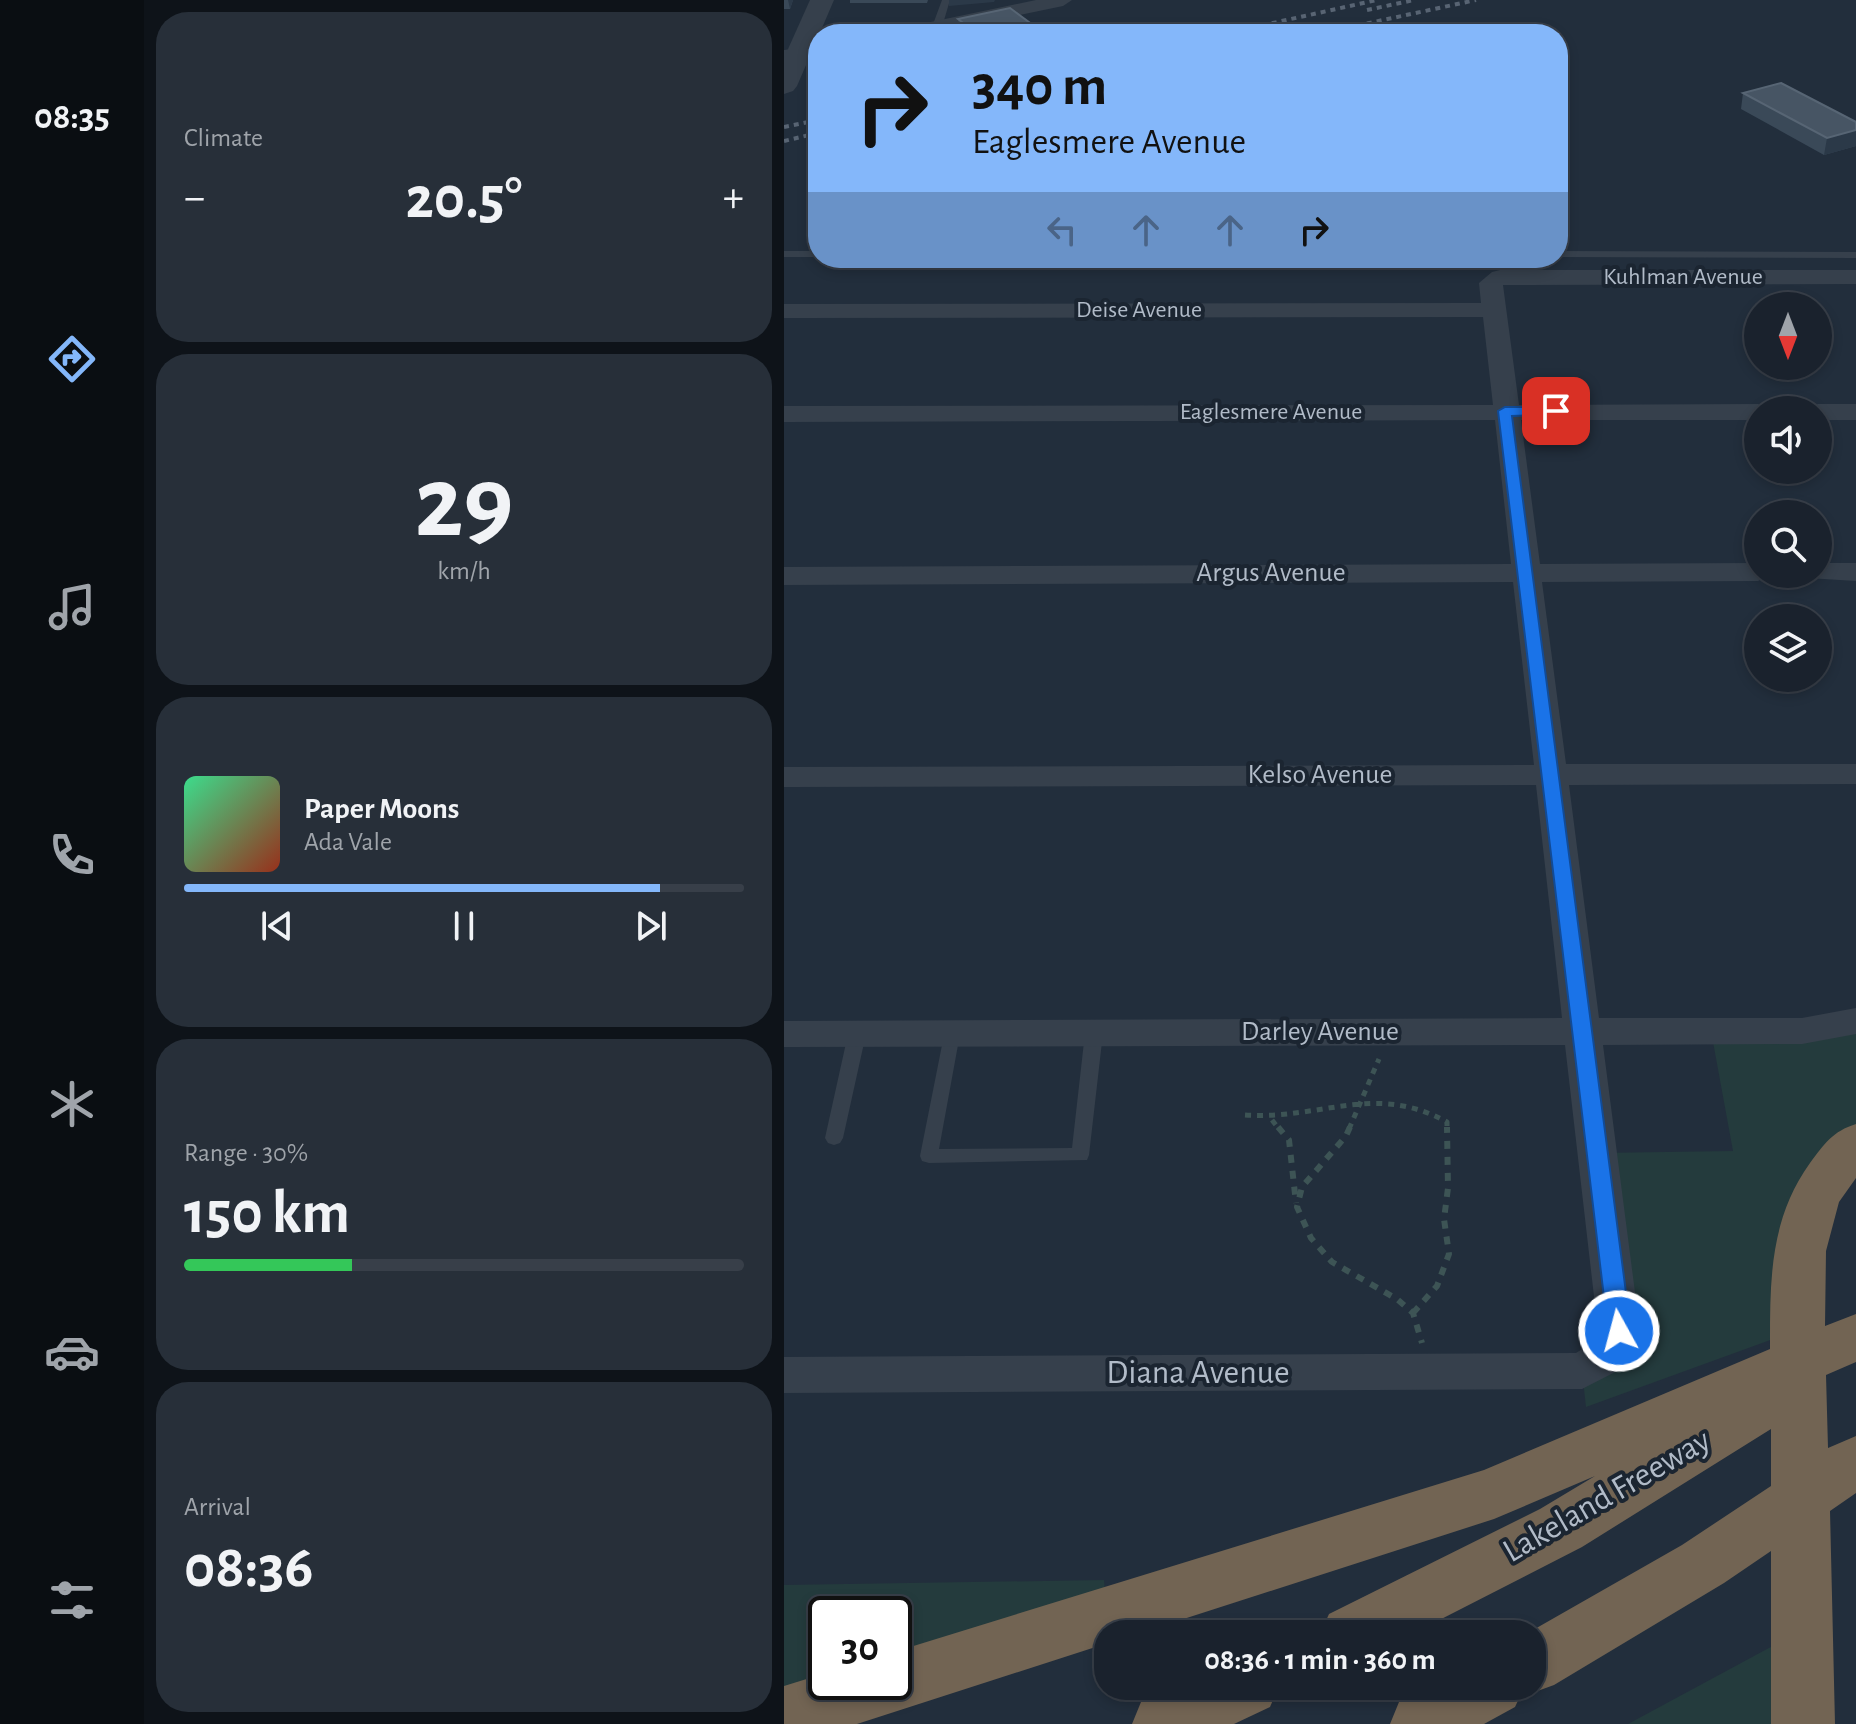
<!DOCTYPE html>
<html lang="en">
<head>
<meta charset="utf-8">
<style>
	body { margin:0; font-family:"Alegreya Sans",sans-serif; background:#272f39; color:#f1f3f6; height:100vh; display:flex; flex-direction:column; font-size:30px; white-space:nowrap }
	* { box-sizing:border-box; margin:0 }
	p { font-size:26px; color:#9fa4aa }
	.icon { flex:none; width:44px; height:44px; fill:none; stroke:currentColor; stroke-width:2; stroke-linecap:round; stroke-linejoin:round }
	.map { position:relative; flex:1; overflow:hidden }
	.sheet { display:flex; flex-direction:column; gap:12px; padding:12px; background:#0e1319; width:640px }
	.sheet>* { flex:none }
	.guide { position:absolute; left:24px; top:24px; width:760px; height:244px; border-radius:32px; box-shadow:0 4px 12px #0003,0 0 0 2px #383f49; background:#84b7fa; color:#111; overflow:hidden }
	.needle { width:52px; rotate:180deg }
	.tools { position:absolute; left:960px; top:292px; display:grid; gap:16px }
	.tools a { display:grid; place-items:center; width:88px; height:88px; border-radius:50%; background:#1a222d; box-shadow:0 4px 12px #0003,0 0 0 2px #383f49; font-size:40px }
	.speed { position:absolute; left:24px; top:1596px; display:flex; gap:16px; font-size:40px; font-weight:700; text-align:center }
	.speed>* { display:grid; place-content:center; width:104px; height:104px; border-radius:50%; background:#1a222d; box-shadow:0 4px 12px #0003,0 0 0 2px #383f49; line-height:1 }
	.speed .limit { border:4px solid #111; border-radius:12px; background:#fff; color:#111 }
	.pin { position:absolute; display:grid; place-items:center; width:68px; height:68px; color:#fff; margin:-34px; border-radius:16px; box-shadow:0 4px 12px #0006 }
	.me { position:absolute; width:88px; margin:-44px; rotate:353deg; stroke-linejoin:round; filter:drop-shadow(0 0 6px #0008) }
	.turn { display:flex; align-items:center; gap:28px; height:168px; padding:0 32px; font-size:36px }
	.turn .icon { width:104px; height:104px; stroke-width:2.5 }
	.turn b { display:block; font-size:56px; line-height:68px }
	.lanes { display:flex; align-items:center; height:76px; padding:0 32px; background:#0003; justify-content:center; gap:40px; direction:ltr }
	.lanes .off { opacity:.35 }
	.big { font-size:60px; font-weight:600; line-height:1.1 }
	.sheet .widget { flex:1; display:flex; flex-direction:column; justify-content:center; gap:12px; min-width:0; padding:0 28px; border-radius:32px; background:#272f39 }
	.sheet .dial { align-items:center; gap:0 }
	.dial b { font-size:104px; line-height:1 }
	.song { display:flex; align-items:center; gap:24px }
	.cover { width:96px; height:96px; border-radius:12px; background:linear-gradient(135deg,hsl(150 70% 55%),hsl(10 70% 35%)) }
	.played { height:8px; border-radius:4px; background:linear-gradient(90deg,#84b7fa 85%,#383f49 85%) }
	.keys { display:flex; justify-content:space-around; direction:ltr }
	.heat { display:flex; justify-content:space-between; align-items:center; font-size:44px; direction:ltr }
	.charge { height:12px; border-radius:6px; background:linear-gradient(90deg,#34c759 30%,#383f49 0) }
	.trip { position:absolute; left:310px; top:1620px; width:452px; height:80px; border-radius:32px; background:#1a222d; box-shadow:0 4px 12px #0003,0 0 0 2px #383f49; font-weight:600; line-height:80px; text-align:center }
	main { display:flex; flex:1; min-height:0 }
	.tabs { display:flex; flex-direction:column; width:144px; justify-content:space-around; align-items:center; background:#0a0e12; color:#9fa4aa }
	.tabs .icon { width:56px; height:56px }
	.tabs .on { color:#84b7fa }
	.tabs b { font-size:36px; color:#f1f3f6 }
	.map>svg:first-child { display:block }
	.green { fill:#243b3d; fill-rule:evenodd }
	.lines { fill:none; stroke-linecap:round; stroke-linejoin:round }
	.path-far1 { stroke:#3d5455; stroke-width:5; stroke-dasharray:6 6; stroke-linecap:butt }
	.path { stroke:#3d5455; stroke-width:6; stroke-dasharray:8 8; stroke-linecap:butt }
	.service { fill:#36404c; fill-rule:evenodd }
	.minor { fill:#36404c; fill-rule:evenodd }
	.tertiary { fill:#36404c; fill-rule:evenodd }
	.motorway { fill:#726453; fill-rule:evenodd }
	.rail { stroke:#586473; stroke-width:4; stroke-dasharray:5 5; stroke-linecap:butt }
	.wall { fill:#3a4958 }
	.shaded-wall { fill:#2b3948 }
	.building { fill:#475564; stroke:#576574; stroke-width:2 }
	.route { fill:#1a73e8; stroke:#114b97; stroke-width:2 }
	.labels { text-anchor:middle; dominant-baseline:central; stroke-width:8; stroke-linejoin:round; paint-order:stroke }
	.far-street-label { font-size:24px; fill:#b1bbc8; stroke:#1b2531 }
	.street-label { font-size:28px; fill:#b1bbc8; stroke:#1b2531 }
	.near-street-label { font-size:34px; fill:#b1bbc8; stroke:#1b2531 }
</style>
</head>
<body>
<main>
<nav class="tabs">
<b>08:35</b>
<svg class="icon on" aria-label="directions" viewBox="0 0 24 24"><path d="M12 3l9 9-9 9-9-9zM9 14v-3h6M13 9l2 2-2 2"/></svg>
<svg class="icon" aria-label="music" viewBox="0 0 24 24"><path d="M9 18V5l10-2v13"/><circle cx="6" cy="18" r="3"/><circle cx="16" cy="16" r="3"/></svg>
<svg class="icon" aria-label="phone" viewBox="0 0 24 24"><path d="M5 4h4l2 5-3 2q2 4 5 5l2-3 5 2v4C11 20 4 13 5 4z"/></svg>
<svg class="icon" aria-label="climate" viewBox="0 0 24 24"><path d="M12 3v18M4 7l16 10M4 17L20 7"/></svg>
<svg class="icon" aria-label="car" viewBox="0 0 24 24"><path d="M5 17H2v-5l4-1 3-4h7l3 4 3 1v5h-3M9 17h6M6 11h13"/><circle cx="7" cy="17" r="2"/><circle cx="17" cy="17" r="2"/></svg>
<svg class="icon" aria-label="filters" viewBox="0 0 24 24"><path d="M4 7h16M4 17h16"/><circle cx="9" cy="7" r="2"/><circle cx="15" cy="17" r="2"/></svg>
</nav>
<section class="sheet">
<div class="widget"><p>Climate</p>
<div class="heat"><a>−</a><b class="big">20.5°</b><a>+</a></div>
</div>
<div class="widget dial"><b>29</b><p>km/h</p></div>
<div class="widget">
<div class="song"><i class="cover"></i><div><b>Paper Moons</b><p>Ada Vale</p></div></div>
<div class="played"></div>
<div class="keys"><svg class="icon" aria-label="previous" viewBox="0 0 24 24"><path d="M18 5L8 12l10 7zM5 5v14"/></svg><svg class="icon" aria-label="pause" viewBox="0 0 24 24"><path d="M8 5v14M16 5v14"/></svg><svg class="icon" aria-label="next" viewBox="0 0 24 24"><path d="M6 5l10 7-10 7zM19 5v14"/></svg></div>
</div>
<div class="widget"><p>Range · 30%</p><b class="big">150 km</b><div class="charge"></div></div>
<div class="widget"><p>Arrival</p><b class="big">08:36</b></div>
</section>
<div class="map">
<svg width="1072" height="1724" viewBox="0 0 1072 1724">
	<rect width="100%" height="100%" fill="#222e3c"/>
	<path class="green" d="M1072 1021V1143L1014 1330 802 1407 798 1371 824 1355 813 1153 949 1151 927 1031Z
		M320 1580 323 1616 0 1717V1585ZM42 1614H110V1682H42Z
		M1018 1630 1019 1724H844Z"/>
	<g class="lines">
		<path class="path-far1" d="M461 1115C538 1120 590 1082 663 1122V1129
			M488 1120 495 1129
			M565 1129 595 1059"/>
		<path class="path" d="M494 1127 505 1140 512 1203
			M566 1127 562 1136 518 1187 513 1207 527 1238 548 1262 613 1299 629 1313 638 1343
			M629 1313 653 1286 665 1254 660 1219 664 1188 663 1127"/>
		<path class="service" d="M158 0H166L158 27 153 30 148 27Z
			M0 251H34V257H0Z
			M774 251 1072 252V258L774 257Z
			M310 1027 316 1029 319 1033 305 1155 303 1160 145 1163 138 1161 136 1156 161 1030H173L176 1034 155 1149 288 1148 301 1033 304 1029Z
			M73 1028 79 1030 82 1034 59 1138 56 1143 50 1145 44 1143 41 1138 64 1034 67 1030Z"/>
		<path class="minor" d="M252 0H288L279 6 145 34H108L118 28Z
			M34 46V58L0 62V50Z
			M716 270H1072V284L719 285 735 405 974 404 986 410H974V420H737L756 564 974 563V574H987L974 581 758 582 782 764H1072V784L785 785 815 1018H1018L1072 1008V1034L1018 1044 819 1045 856 1331 839 1368 798 1389 0 1393V1357L792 1353 808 1343 814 1331 781 1045 0 1047V1021L778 1018 752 785 0 787V767L750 765 729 582 0 585V567L727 564 711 420 0 422V406L709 405 699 317 0 318V304L697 303 695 283 708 272Z
			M1034 404H1072V420H1034V410H1022Z
			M1034 563H1072V581L1024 578 1021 574H1034Z"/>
		<path class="tertiary" d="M26 0H50L13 86 9 91 0 94V58Z"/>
		<path class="motorway" d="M1072 1124V1178L1055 1202 1042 1251 1041 1326 1072 1314V1362L1042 1375 1044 1448 1072 1436V1493L1046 1511 1051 1724H987V1551L940 1583 770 1685 748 1693 739 1690 731 1707 700 1724H606L615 1702 646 1686H748V1634H742L898 1545 987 1486V1429L798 1547 628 1634H536L545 1614 756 1509 811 1476 710 1519 353 1634H324V1643L73 1724H0V1686L42 1673V1682H110V1652L700 1470 986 1349C986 1282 985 1220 1026 1163 1040 1144 1049 1131 1072 1124Z
			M394 1686H495L486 1707 450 1724H348L357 1702Z"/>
		<path class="rail" d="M583 10 630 0
			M420 34 449 28
			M439 34 593 0
			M534 34 692 0
			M0 127 34 120
			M0 141 34 133"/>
	</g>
	<path class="wall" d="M0 0H9L6 9H0Z
		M66 0H144L143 3H66Z
		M174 19 261 34H176Z
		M34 63V80H26L25 74Z
		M959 93 1072 122V146L1040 155 957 109Z"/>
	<path class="shaded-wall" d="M4 0H9L6 9Z
		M165 0H211L210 2 165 6Z
		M1072 130V146L1040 155 1043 138Z"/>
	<path class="building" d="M226 8 261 34H194L174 19Z
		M30 63H34V74H25Z
		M997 83 1072 122V130L1043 138 959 93Z"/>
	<path class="route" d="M772 407 777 408V414L728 416 847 1331 843 1338 835 1340 827 1338 824 1331 714 411 721 407Z"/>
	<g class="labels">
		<g class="far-street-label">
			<text x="899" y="277">Kuhlman Avenue</text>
			<text x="355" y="310">Deise Avenue</text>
			<text x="487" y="412">Eaglesmere Avenue</text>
		</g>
		<g class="street-label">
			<text x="487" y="573">Argus Avenue</text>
			<text x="536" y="775">Kelso Avenue</text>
			<text x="536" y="1032">Darley Avenue</text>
		</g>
		<g class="near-street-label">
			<text x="414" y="1373">Diana Avenue</text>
			<text transform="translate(823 1496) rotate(-30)">Lakeland Freeway</text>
		</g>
	</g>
</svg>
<div class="tools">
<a><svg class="needle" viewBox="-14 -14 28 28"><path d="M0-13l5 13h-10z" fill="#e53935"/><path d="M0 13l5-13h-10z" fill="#9fa4aa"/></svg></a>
<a><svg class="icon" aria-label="sound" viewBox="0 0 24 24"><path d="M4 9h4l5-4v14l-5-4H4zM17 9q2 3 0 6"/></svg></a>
<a><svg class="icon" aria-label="search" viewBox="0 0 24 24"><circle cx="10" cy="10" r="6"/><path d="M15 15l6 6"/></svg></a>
<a><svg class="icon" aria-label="layers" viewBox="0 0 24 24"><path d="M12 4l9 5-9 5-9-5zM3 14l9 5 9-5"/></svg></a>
</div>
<div class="speed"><div class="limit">30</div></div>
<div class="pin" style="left:772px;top:411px;background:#d93025"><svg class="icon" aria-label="arrive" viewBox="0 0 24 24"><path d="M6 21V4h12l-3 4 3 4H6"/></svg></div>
<svg class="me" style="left:835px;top:1331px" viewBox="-20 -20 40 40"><circle r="17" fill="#1a73e8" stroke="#fff" stroke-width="3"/><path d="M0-11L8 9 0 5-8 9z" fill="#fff"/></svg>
<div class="trip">08:36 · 1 min · 360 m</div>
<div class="guide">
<div class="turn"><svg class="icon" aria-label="right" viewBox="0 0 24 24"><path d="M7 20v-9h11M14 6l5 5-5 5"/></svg><div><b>340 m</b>Eaglesmere Avenue</div></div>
<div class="lanes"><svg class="icon off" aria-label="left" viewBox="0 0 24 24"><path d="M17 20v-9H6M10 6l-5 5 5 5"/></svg><svg class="icon off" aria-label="ahead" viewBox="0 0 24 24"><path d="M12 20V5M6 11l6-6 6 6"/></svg><svg class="icon off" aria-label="ahead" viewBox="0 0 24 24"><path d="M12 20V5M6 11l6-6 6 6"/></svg><svg class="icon" aria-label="right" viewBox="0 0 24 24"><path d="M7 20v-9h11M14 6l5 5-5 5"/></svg></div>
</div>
</div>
</main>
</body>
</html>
